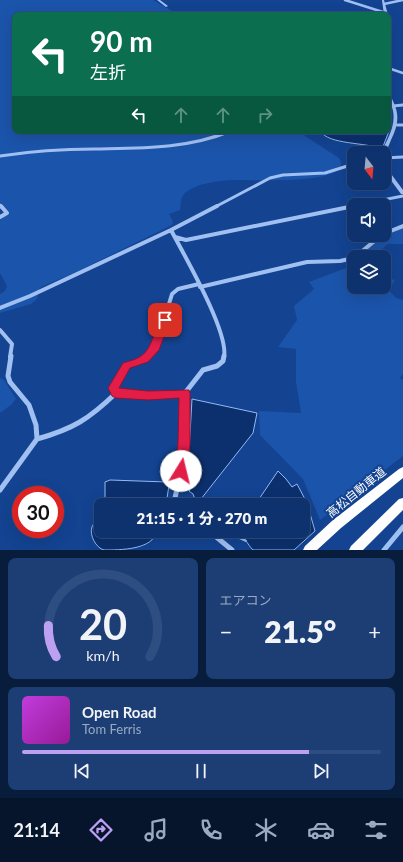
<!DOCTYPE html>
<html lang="ja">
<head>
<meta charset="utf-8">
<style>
	body { margin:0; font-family:Lato,"Noto Sans JP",sans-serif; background:#1c3e75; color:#f1f3f6; height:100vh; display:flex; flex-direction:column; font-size:15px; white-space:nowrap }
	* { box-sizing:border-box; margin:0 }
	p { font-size:13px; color:#9baac2 }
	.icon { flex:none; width:22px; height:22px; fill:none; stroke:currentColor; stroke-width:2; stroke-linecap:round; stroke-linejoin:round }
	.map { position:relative; height:550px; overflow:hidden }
	.side { display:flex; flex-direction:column; gap:8px; padding:8px; background:#081c3c; flex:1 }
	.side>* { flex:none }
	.top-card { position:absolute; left:12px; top:12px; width:379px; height:122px; border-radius:8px; box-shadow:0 4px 16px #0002,0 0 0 1px #2e4d80; background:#0b6e4f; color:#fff; overflow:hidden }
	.needle { width:26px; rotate:164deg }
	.controls { position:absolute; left:347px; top:146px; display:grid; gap:8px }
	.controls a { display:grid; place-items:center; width:44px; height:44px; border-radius:8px; background:#0e326d; box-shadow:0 4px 16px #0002,0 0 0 1px #2e4d80; font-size:20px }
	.speed { position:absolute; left:12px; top:486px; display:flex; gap:8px; font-size:20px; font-weight:700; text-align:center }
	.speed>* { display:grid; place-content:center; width:52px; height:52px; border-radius:50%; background:#0e326d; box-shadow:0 4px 16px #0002,0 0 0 1px #2e4d80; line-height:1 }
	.speed .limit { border:6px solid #d22; background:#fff; color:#111 }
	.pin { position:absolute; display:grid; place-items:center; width:34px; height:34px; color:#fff; margin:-17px; border-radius:8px; box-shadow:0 2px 6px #0006 }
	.me { position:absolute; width:44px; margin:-22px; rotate:9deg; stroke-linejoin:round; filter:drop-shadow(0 0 3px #0008) }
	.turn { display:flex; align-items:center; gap:14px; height:84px; padding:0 12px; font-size:18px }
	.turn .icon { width:52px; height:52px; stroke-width:2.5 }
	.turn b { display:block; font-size:28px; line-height:34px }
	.lanes { display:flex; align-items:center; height:38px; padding:0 12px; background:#0003; justify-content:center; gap:20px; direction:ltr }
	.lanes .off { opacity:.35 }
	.big { font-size:30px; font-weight:800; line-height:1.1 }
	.side .card { flex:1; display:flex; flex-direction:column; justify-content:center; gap:6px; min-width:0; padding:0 14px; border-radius:8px; background:#1c3e75 }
	.side .dial { align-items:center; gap:0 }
	.dial svg { height:104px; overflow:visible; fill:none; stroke:#2e4d80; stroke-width:7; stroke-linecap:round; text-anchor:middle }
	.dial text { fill:#f1f3f6; stroke:none }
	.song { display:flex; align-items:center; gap:12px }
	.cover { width:48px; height:48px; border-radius:6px; background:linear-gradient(135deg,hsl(290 70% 55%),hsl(300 70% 35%)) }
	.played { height:4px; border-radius:2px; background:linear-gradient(90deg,#bca0f2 80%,#2e4d80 80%) }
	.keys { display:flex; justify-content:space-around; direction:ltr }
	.heat { display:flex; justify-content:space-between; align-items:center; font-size:22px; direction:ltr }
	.side .tiles { flex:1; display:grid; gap:8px; grid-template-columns:1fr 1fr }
	.card:last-child { grid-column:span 2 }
	.trip { position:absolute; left:94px; top:498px; width:216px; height:40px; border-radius:8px; background:#0e326d; box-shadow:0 4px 16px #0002,0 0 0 1px #2e4d80; font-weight:800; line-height:40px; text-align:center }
	.dock { display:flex; height:64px; justify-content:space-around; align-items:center; background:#06142c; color:#9baac2 }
	.dock .icon { width:28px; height:28px }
	.dock .selected { color:#bca0f2 }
	.dock b { font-size:18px; color:#f1f3f6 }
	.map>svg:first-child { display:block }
	.green { fill:#1b54ab }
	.water { fill:#0c306e; stroke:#92baf5 }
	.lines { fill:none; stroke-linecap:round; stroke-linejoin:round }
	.stream { stroke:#92baf5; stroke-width:2 }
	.minor-far3 { stroke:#a0c0f2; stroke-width:2.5 }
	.minor-far2 { stroke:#a0c0f2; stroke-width:3 }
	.minor-far1 { stroke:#a0c0f2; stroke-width:4 }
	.minor { stroke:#a0c0f2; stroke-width:5 }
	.tertiary { fill:#a0c0f2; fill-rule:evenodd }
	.motorway { fill:#fff; fill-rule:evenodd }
	.route { fill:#e11d48; stroke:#92132f }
	.labels { text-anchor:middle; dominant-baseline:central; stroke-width:4; stroke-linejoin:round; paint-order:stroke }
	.near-street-label { font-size:12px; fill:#fff; stroke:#134391 }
</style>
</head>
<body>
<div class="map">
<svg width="403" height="550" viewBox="0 0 403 550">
	<rect width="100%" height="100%" fill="#134391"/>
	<path class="green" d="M0 0H153L179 15H15V131H302L305 136 339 158C358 187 246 179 232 180 217 181 197 183 185 193 180 198 181 204 180 210L169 214 173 222 172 225 74 273 43 286 39 289 37 299 31 304 0 313V294L5 291 7 286 0 273V218L10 214 0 202Z
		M403 228V244H388L372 257H358C371 246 386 230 403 228Z
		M354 259V287H384V277L395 280 389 290 396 298 403 300V374L400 378 403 380V456L320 520 303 479 260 435 259 411 301 413 296 382V349L278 347 297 320 294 306 314 289 309 282 346 268 348 262Z
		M0 378 4 380 16 399 11 405 0 413Z"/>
	<path class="water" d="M388 115 391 126 382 149C366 142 329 145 320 131H388Z
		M192 399 257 413 253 433 197 504 193 494 189 491 197 469 189 452Z
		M278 471 286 479 292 487 297 484 307 503 315 531 294 550H253C247 544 245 537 238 531H303V505H255Z
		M110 480 167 482 169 485 166 505H105V482Z
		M101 515V531H157C153 550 120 550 104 550 96 548 89 535 92 527 93 523 99 519 101 515Z"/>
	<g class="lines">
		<path class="stream" d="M225 531 246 541"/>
		<path class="minor-far3" d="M345 0 386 13
			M384 4 403 0
			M388 68 403 73"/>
		<path class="minor-far2" d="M393 106 403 105
			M397 125H403
			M377 153H383
			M0 156C32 151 63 149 95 149 141 148 187 149 231 131
			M384 158 403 157
			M0 205 1 207
			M357 205 403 196
			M215 207 270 178 283 175 325 173 354 164
			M350 207 354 206"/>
		<path class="minor-far1" d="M0 217 7 213 1 206
			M171 230C184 255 229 332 224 357
			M175 237 186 240 354 206
			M355 257 383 234 403 226
			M200 287 307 262 340 261 354 258
			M0 308 30 296 171 230 217 206
			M0 330 12 344 10 357
			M147 357 156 347 172 294 178 289 199 284"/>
		<path class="minor" d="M116 393 114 388 126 366 145 359 148 356
			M37 439C73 429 89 419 116 393L148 395 185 393
			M0 490 37 439 36 425 29 405 10 382 8 376 11 356
			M178 505 175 498 183 461 185 393 203 370 217 366 223 361 224 356
			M209 531 232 550
			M384 550 403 527"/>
		<path class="tertiary" d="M157 0H160L168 6 166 7Z
			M382 0H384L388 15H384Z
			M388 93C390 95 391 97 393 101 400 115 398 126 391 140 389 145 387 150 384 154V153H381C387 140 396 126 393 111 392 105 388 100 388 93Z
			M384 167H386L403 190V194H401L384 171Z"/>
		<path class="motorway" d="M403 467V478L341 528 317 550H303L305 546 333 520 399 469Z
			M403 498V510L363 550H349L351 546 399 499Z"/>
	</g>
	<path class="route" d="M165 316 170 320 159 350 148 362 130 368 119 388 148 391 189 390 190 393V443L187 471 185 475 181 477 177 475 175 471 178 443 179 398 148 400 116 398 112 396 108 388 123 363C128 361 136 360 141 356 154 348 156 319 165 316Z"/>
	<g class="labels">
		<g class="near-street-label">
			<text transform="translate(356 492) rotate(-39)">高松自動車道</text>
		</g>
	</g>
</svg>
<div class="controls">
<a><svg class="needle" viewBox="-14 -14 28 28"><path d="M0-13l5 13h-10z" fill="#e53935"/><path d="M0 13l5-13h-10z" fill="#9baac2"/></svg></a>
<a><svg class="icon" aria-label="sound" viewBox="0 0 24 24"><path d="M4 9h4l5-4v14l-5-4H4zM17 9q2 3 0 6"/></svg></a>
<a><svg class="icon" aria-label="layers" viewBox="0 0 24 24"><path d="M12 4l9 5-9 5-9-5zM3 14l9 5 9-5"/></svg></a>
</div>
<div class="speed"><div class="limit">30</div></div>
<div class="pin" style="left:165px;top:320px;background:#d93025"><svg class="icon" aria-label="arrive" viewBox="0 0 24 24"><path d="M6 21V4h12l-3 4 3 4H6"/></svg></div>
<svg class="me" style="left:181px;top:471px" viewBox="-20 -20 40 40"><circle r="19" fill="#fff"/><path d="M0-13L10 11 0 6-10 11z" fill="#e11d48"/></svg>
<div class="trip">21:15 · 1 分 · 270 m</div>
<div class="top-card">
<div class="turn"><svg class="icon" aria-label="left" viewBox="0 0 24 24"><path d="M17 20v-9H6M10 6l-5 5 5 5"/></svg><div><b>90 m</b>左折</div></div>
<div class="lanes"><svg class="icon" aria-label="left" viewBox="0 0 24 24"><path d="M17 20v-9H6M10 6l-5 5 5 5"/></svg><svg class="icon off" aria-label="ahead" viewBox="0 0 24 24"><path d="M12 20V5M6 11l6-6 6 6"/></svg><svg class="icon off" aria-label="ahead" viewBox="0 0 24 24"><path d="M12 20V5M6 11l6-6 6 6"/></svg><svg class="icon off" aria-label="right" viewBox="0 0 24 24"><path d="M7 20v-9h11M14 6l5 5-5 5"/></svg></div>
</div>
</div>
<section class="side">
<div class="tiles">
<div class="card dial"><svg viewBox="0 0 100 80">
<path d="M14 69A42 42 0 1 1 86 69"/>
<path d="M14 69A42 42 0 0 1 8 45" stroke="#bca0f2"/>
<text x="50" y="56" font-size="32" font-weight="700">20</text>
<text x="50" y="72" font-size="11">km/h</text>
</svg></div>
<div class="card"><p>エアコン</p>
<div class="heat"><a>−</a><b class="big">21.5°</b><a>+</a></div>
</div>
<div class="card">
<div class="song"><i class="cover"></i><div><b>Open Road</b><p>Tom Ferris</p></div></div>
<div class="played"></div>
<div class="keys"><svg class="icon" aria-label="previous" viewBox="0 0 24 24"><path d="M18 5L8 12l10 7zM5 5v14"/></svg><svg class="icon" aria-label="pause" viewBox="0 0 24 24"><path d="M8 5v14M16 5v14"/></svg><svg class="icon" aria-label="next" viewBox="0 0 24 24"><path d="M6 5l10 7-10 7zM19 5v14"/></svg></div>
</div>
</div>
</section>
<nav class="dock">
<b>21:14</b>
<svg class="icon selected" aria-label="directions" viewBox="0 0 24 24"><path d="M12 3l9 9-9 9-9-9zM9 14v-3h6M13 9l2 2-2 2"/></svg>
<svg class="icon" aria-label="music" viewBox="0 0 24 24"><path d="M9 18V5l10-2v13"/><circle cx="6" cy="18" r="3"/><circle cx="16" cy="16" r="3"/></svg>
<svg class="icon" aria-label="phone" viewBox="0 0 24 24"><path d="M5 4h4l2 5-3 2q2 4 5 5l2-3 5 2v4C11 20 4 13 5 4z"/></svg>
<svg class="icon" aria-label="climate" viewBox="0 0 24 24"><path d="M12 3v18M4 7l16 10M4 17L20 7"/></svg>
<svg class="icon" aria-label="car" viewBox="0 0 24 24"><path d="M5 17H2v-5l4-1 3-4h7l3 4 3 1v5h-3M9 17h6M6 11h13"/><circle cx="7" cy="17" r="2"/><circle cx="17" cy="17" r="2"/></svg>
<svg class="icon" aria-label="filters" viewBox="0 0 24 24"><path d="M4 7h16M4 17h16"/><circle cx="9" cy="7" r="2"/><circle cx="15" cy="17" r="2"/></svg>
</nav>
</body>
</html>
